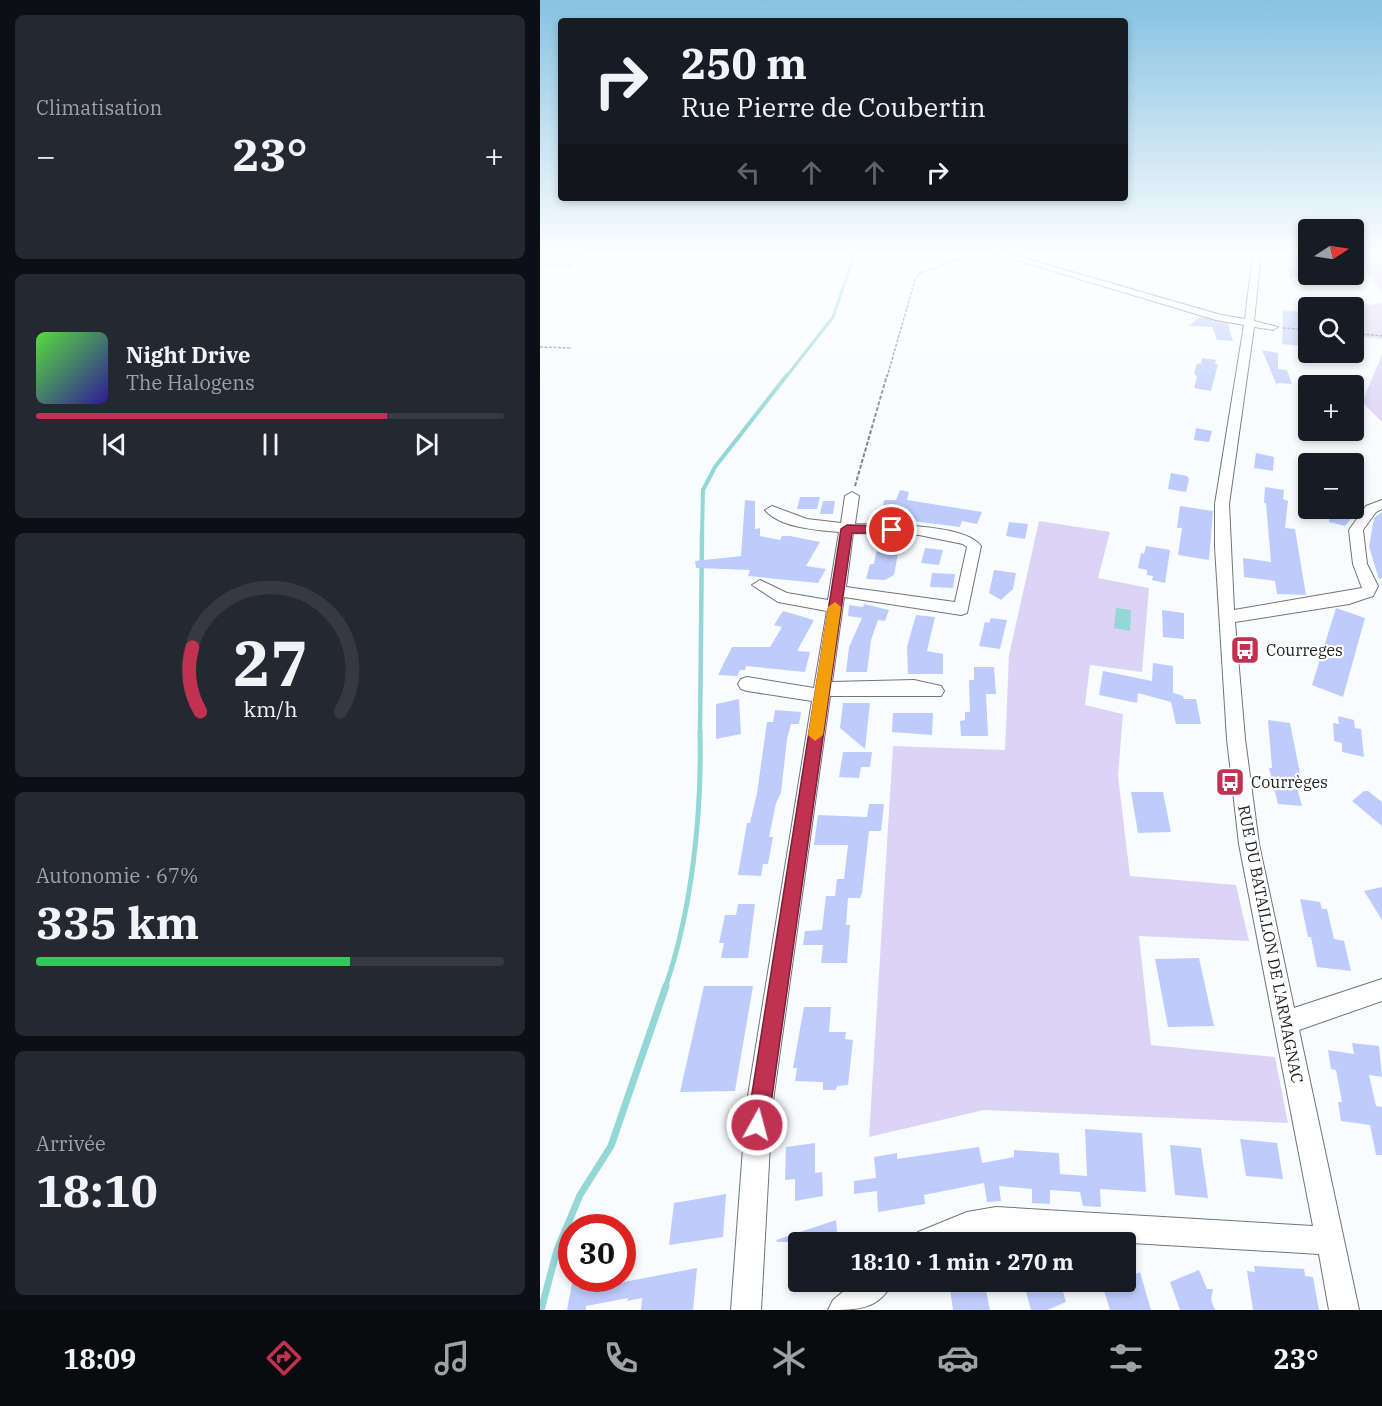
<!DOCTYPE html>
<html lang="fr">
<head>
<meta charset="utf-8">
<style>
	body { margin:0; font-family:"IBM Plex Serif",serif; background:#242831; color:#f1f3f6; height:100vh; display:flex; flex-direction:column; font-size:22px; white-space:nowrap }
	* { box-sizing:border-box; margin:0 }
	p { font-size:20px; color:#9ea1a6 }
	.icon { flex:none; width:33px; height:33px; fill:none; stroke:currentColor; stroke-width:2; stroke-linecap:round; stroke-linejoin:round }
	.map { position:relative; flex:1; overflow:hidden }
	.details { display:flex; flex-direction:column; gap:15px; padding:15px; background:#0d0f14; width:540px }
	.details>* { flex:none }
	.guide { position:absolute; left:18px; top:18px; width:570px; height:183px; border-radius:6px; box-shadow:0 3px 9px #0003; background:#171b24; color:#f1f3f6; overflow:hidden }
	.needle { width:39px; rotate:78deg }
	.buttons { position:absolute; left:758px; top:219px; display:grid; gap:12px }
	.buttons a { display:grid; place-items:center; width:66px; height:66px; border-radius:6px; background:#171b24; box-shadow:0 3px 9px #0003; font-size:30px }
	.speed { position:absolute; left:18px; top:1214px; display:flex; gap:12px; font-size:30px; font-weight:700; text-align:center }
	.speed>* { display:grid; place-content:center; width:78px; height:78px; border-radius:50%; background:#171b24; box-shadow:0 3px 9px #0003; line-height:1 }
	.speed .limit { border:9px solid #d22; background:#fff; color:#111 }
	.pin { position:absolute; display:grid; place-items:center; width:51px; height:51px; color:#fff; margin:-26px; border:3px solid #fff; border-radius:50%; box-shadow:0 2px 6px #0007 }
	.me { position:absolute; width:66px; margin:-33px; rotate:7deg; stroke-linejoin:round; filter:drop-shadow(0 0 4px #0008) }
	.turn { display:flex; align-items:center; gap:21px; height:126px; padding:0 24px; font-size:27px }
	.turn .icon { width:78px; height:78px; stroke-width:2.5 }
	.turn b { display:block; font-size:42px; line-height:51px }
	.lanes { display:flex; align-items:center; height:57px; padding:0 24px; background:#0003; justify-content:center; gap:30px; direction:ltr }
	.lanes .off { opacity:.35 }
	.big { font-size:45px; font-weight:800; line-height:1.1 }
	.details .tile { flex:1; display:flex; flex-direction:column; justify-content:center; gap:9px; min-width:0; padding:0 21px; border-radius:9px; background:#242831 }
	.details .dial { align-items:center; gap:0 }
	.dial svg { height:156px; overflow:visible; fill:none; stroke:#363941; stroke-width:7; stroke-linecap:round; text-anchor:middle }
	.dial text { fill:#f1f3f6; stroke:none }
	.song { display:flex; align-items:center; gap:18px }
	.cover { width:72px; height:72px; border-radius:9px; background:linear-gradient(135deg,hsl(110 70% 55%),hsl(250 70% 35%)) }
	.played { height:6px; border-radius:3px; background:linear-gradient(90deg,#c13152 75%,#363941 75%) }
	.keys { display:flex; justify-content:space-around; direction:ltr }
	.heat { display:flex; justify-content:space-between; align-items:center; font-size:33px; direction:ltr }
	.charge { height:9px; border-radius:4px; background:linear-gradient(90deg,#34c759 67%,#363941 0) }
	.trip { position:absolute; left:248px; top:1232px; width:348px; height:60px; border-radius:6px; background:#171b24; box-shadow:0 3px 9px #0003; font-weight:800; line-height:60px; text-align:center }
	.tab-bar { display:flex; height:96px; justify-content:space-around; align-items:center; background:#090b0e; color:#9ea1a6 }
	.tab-bar .icon { width:42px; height:42px }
	.tab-bar .selected { color:#c13152 }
	.tab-bar b { font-size:27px; color:#f1f3f6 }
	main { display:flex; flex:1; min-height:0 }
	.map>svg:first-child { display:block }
	.green { fill:#dcd4f7 }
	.water { fill:#93d7d6 }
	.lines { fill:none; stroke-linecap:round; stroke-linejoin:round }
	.stream-far4 { stroke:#93d7d6; stroke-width:3 }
	.stream-far3 { stroke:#93d7d6; stroke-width:4 }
	.stream-far2 { stroke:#93d7d6; stroke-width:4.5 }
	.stream-far1 { stroke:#93d7d6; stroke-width:5 }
	.stream { stroke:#93d7d6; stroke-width:7 }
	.building { fill:#bdccfc }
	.minor-casing { stroke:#717578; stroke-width:2 }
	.path-far1 { stroke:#828587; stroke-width:1.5; stroke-dasharray:3 1.5; stroke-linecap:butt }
	.path { stroke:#828587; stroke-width:2; stroke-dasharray:4 2; stroke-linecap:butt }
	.minor { fill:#fff; fill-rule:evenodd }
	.route { fill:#c13152; stroke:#7d2035; stroke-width:1.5 }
	.slow { fill:#f59e0b }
	.labels { text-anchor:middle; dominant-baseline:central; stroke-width:4.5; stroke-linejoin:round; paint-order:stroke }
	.poi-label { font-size:16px; fill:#202223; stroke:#fff; text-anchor:start }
	.street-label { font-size:16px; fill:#202223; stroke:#fff }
</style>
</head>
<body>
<main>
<section class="details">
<div class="tile"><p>Climatisation</p>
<div class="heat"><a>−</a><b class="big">23°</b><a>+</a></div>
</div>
<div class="tile">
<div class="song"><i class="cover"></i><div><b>Night Drive</b><p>The Halogens</p></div></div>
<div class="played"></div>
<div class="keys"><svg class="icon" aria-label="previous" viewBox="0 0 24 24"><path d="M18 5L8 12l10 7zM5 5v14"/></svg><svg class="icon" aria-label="pause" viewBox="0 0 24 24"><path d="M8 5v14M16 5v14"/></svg><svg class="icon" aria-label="next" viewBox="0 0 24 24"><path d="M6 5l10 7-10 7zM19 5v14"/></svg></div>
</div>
<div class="tile dial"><svg viewBox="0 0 100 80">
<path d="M14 69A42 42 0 1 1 86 69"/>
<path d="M14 69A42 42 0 0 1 10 36" stroke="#c13152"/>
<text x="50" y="56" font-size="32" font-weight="700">27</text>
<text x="50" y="72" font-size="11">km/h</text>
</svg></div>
<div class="tile"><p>Autonomie · 67%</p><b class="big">335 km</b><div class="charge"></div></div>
<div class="tile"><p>Arrivée</p><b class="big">18:10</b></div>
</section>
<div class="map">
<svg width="842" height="1310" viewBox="0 0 842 1310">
	<rect width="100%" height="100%" fill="#f9fcff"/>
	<path class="green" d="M0 253H49L30 268 0 266Z
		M822 253H842V292L827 273Z
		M791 301 830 305 842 303V339L813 336V308L788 307Z
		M842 355V422L822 402Z
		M499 521 570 532 558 578 609 588 602 672 550 665 545 705 583 714 578 776 590 876 696 885 709 941 599 936 611 1045 735 1057 748 1123 444 1110 329 1137 353 746 465 750 469 655Z"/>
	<path class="water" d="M576 608 591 610 590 631 574 628Z"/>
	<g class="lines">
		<path class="stream-far4" d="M246 377 293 317 315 253"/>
		<path class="stream-far3" d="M162 534 163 490 175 467 247 375"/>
		<path class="stream-far2" d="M160 734 162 532"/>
		<path class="stream-far1" d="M125 988C152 911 162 813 160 732"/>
		<path class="stream" d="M1 1310 17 1250 40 1195 71 1146 126 986"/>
	</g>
	<path class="building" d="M748 253H763V275L749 279Z
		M743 310 760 312 762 346 742 344Z
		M660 317 688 324 693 341 677 340 672 327 649 326Z
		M722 350 738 353V369L747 370 752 384 737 383V386Z
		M662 358 676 360 675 364H678L671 391 654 388 657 377 654 373 657 363 661 364Z
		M656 428 672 431 669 442 654 440Z
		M716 453 734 457 733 471 714 468Z
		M631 473 647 476 649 479 646 492 628 489Z
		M725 487 744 490 743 499 748 501 745 528 755 529 766 595 737 594 735 581 704 577 703 558 731 562 726 503H724Z
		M360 490 369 492 367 500 442 512 437 524 422 521 420 527 364 520 363 523H351L353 517 341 516 344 500H356Z
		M260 497H280L277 509H257Z
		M205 500 215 501V529L220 528V536L240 540 242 536H250L280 542 266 566 286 569 278 583 208 576 210 570 156 568 155 561 201 556Z
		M283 501H295L293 514H280Z
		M640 506 673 511 669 560 638 555 642 528H637Z
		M790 508H820L805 526 789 522Z
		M842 512V578L839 579 829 547 834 518Z
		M469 522 488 524 485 539 466 536Z
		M347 536 361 537 354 575 345 580 326 579 330 564H334L337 548H340L341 542 346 543Z
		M606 546 630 550 625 583 612 580 613 576 607 575V570L598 568 601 553 604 554Z
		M385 548 403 550 399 565 381 563Z
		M454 570 476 573 473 589 461 600 449 593Z
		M392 573 415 574 413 588 390 587Z
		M324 604 349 610 345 621 338 620 331 640 327 672H306L309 647 322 618 308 616 309 605 323 607Z
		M796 608 825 618 803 697 772 685Z
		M622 610 644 613V639L623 637Z
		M243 611 274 620 257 651 270 652 265 672 206 666 205 670H200L197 676 178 675 192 647H230L242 627 234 625Z
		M376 615 395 617 387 651 403 654V674H368L367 647Z
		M451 618 467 620 460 649 439 646 445 622 449 623Z
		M613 663 633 666V693L643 696 644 699H656L661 724H636L631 702 598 693 597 703 559 695 563 671 612 681Z
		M434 667H454L456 694H446L448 736H421L420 721 425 720V712H430L429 680H434Z
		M199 699 201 734 176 739V704Z
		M303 703H330L325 749 300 728Z
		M235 710 261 712 259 724H251L247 739 241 793 236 803 229 837H233L228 864H223L221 876 198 875 207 823H210L217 793 227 722H233Z
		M353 713H393L392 735 352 732Z
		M798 716 814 720 815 728 821 729 824 757 802 752V743L794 741 793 723 799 724Z
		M728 720 750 723 763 788H757L762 806 738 804 729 768H732Z
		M303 752H332L330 767H321L319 778 299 777Z
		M824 791H828L842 802V826L812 801Z
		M591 792H623L631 832 598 833Z
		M329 804H344L341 831H329L322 893 320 898H308L306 925H310L307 963H281L283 945H263L265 931 282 930 286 896H295L297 879H304L308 845H274L278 815 327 817Z
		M842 887V920L824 891Z
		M760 899 780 902 782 909H787L794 939 804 941 811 971 777 967 771 937H768Z
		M198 904H215L208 958H181L184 943H179L185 915H196Z
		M659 958 674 1026 628 1027 615 959Z
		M164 986H213L195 1091 140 1092Z
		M264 1007H291L289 1032H306L305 1039 313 1040 308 1085 297 1086 296 1090H283V1082L255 1081 257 1068H253Z
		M812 1043 839 1046 842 1077 829 1075 836 1106 842 1107V1155H836L830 1125 801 1121 798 1102H802L796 1070 791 1069 788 1050 814 1054Z
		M545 1129 602 1133 606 1192 560 1189 561 1207 543 1206 540 1192 510 1190V1204L492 1203V1189L459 1186 461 1201 447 1202 444 1183 384 1195 385 1204 338 1212 337 1191 314 1194V1181L336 1178 334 1157 357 1153V1159L439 1147 442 1163 474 1157V1150L519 1153 520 1174 547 1176Z
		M700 1139 737 1143 743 1179 706 1176Z
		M275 1143V1173L282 1172 283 1196 255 1201V1179L245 1180 246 1147Z
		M630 1145 661 1148 668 1198 635 1195Z
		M186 1194 183 1237 129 1245 134 1203Z
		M296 1220 298 1242H237L236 1240Z
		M714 1266 764 1269 765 1276 773 1277 779 1310H713L707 1271 715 1272Z
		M157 1268 153 1310H101L102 1298 87 1301 88 1298 46 1306V1310H27L33 1278H69L68 1285Z
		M659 1270 667 1289H673L671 1300 675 1310H640L630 1282Z
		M600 1272 611 1310H570L561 1281H585V1279Z
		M409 1281H444L450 1310H413Z
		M483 1281H520L526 1302 507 1310H491Z"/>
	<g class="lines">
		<g class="minor-casing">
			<path id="minor" d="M453 253H466L681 315 705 319 713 253H721L714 321 738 327 733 330 714 327 689 504 694 610 822 588 813 564 809 530 826 506 842 500V509L836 512 823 530 827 564 838 586 833 596 809 604 695 622 705 739 719 844 754 1008 842 979V1001L759 1030 819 1310H789L779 1254 456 1235 422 1242H374L378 1232 427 1212 456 1207 773 1226 699 844 687 739 675 547V504L704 325 676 320Z
				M312 492 319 496 315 524C342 525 425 523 441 546L427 613 421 615 304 597 292 682 374 680 401 686 404 691 401 696H290L232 1108 221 1310H191L206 1108 272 701 207 691 201 689 198 684 201 679 207 677 274 688 287 611 238 602 212 585 220 580 247 593 288 600 299 532C278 530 240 528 225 510L232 506 267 519 301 523 305 496ZM313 533 379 535 423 544 427 547 415 602 306 587Z
				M316 1281H353C340 1310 317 1310 288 1310L293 1300Z"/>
		</g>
		<path class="path-far1" d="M743 328 768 330
			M813 333 842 336
			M0 347 32 348
			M347 377 375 280 380 273 435 253"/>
		<path class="path" d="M315 486 347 375"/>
		<use href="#minor" class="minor"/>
	</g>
	<linearGradient id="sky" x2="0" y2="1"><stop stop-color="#86c2e1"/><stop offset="0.58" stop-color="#fcfeff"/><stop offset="1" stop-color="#fcfeff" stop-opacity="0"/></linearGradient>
	<rect width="842" height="436" fill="url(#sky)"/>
	<path class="route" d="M307 525 352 526 358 530 352 533H312L228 1125 225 1132 217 1135 210 1132 207 1125 301 529Z"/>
	<path class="slow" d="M295 602 301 607 283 735 275 741 268 735 288 607Z"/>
	<defs>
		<g id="bus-square" transform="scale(1.5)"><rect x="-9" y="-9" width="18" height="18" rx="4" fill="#c13152" stroke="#fff"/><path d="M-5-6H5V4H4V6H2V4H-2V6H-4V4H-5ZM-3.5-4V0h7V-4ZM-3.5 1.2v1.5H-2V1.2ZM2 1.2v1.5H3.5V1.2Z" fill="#fff"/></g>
	</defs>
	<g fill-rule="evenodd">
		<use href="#bus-square" x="705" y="650"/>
		<use href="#bus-square" x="690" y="782"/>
	</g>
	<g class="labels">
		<g class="poi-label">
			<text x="726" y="650">Courreges</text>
			<text x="711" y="782">Courrèges</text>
		</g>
		<g class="street-label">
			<text transform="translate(731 944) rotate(79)">RUE DU BATAILLON DE L'ARMAGNAC</text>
		</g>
	</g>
</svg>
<div class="buttons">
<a><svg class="needle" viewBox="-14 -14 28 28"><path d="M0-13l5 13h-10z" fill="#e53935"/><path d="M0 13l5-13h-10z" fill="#9ea1a6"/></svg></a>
<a><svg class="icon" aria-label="search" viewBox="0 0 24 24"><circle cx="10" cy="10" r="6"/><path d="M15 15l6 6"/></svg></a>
<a>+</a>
<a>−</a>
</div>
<div class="speed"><div class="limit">30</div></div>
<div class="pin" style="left:352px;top:530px;background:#d93025"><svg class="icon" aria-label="arrive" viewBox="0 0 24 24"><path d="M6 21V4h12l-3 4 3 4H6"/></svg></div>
<svg class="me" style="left:217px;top:1125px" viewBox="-20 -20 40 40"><circle r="17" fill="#c13152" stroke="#fff" stroke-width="3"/><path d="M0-11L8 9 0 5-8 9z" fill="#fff"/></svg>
<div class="trip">18:10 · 1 min · 270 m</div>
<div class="guide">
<div class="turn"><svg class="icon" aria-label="right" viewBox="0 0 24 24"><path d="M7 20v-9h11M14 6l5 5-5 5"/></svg><div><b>250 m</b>Rue Pierre de Coubertin</div></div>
<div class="lanes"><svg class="icon off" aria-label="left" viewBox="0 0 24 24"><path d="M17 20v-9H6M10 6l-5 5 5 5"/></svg><svg class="icon off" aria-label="ahead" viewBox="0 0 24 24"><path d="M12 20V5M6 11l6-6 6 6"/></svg><svg class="icon off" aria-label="ahead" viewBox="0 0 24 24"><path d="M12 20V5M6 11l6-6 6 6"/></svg><svg class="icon" aria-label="right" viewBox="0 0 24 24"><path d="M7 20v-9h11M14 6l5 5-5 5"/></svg></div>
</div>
</div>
</main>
<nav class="tab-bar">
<b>18:09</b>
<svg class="icon selected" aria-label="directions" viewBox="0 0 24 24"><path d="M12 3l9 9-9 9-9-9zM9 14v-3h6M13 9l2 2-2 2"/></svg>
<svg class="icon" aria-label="music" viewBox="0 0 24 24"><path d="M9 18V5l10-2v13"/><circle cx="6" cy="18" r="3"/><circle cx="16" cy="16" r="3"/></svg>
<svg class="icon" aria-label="phone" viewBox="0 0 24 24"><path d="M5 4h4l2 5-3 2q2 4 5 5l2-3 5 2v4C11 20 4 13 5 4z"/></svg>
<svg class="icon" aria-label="climate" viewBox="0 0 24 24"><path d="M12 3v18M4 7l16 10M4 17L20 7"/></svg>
<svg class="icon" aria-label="car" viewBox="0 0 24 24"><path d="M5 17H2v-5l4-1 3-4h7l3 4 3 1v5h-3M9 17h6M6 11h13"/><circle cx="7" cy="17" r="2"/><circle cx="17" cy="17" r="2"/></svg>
<svg class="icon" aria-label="filters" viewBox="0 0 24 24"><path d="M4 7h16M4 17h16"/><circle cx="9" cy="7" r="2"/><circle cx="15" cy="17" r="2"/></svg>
<b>23°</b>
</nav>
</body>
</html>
